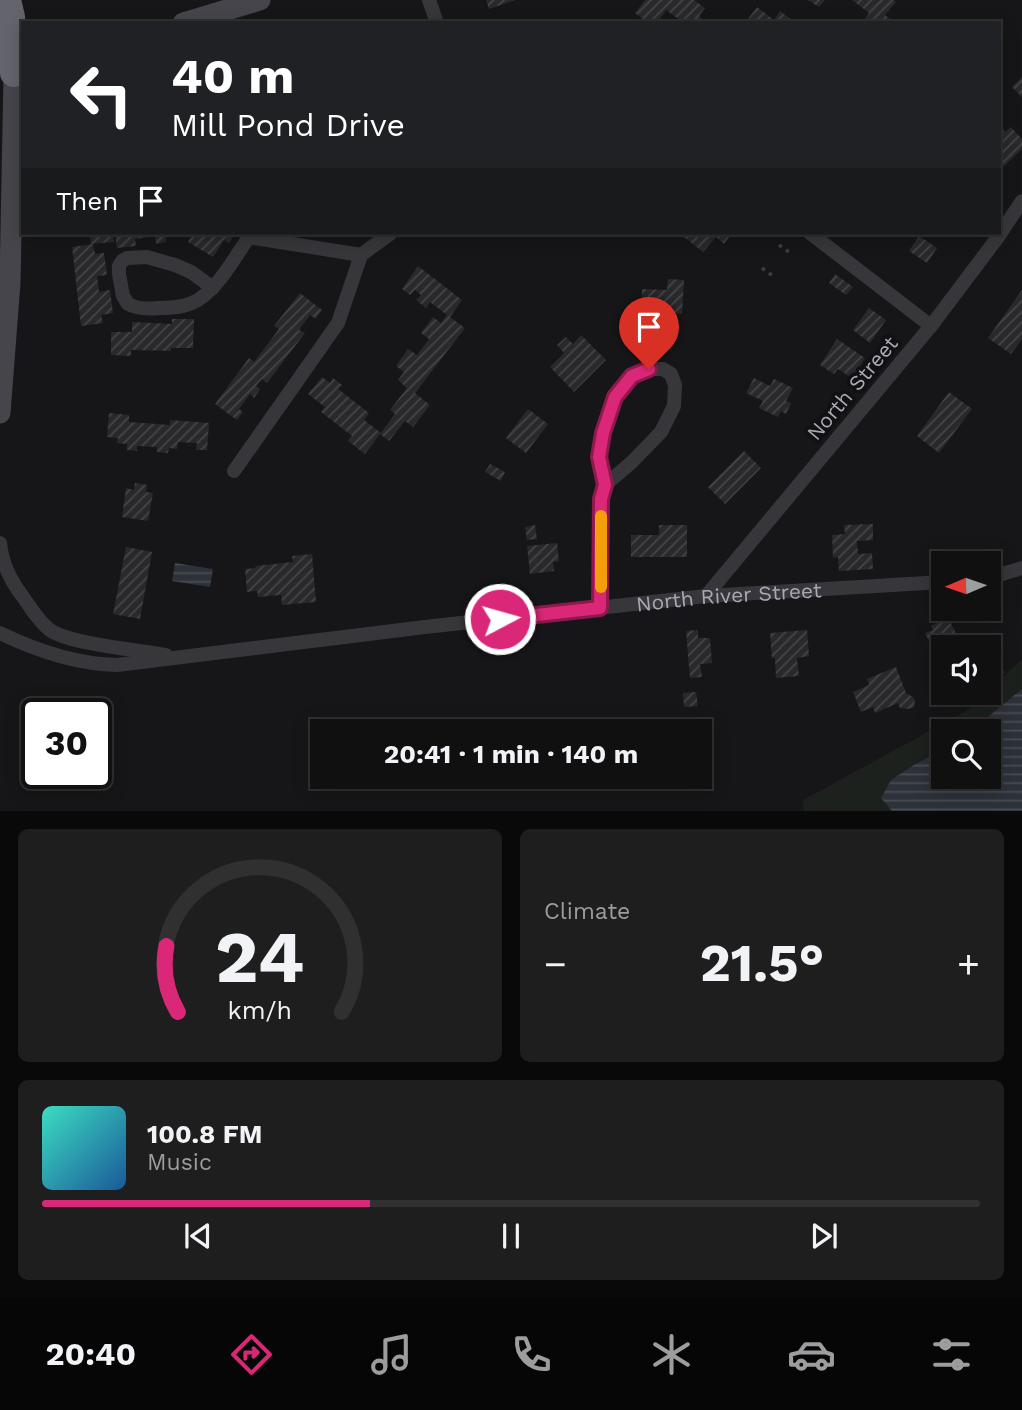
<!DOCTYPE html>
<html lang="en">
<head>
<meta charset="utf-8">
<style>
	body { margin:0; font-family:"Work Sans",sans-serif; background:#1e1e1f; color:#f1f3f6; height:100vh; display:flex; flex-direction:column; font-size:26px; white-space:nowrap }
	* { box-sizing:border-box; margin:0 }
	p { font-size:23px; color:#9c9d9f }
	.icon { flex:none; width:38px; height:38px; fill:none; stroke:currentColor; stroke-width:2; stroke-linecap:round; stroke-linejoin:round }
	.map { position:relative; height:811px; overflow:hidden }
	.details { display:flex; flex-direction:column; gap:18px; padding:18px; background:#090909; flex:1 }
	.details>* { flex:none }
	.top-card { position:absolute; left:21px; top:21px; width:980px; height:214px; border-radius:0px; box-shadow:0 4px 18px #0003,0 0 0 2px #303031; background:#202124; color:#fff; overflow:hidden }
	.needle { width:46px; rotate:268deg }
	.buttons { position:absolute; left:931px; top:551px; display:grid; gap:14px }
	.buttons a { display:grid; place-items:center; width:70px; height:70px; border-radius:0px; background:#101011; box-shadow:0 4px 18px #0003,0 0 0 2px #303031; font-size:35px }
	.speed { position:absolute; left:21px; top:698px; display:flex; gap:14px; font-size:35px; font-weight:700; text-align:center }
	.speed>* { display:grid; place-content:center; width:91px; height:91px; border-radius:50%; background:#101011; box-shadow:0 4px 18px #0003,0 0 0 2px #303031; line-height:1 }
	.speed .limit { border:4px solid #111; border-radius:10px; background:#fff; color:#111 }
	.pin { position:absolute; display:grid; place-items:center; width:60px; height:60px; color:#fff; margin:-72px -30px; border-radius:50% 50% 50% 0; rotate:-45deg; box-shadow:0 0 7px #0007 }
	.pin .icon { rotate:45deg }
	.me { position:absolute; width:77px; margin:-38px; rotate:84deg; stroke-linejoin:round; filter:drop-shadow(0 0 5px #0008) }
	.turn { display:flex; align-items:center; gap:24px; height:147px; padding:0 35px; font-size:32px }
	.turn .icon { width:91px; height:91px; stroke-width:2.5 }
	.turn b { display:block; font-size:49px; line-height:60px }
	.then { display:flex; align-items:center; height:66px; padding:0 35px; background:#0003; gap:14px; font-size:26px }
	.big { font-size:52px; font-weight:700; line-height:1.1 }
	.details .widget { flex:1; display:flex; flex-direction:column; justify-content:center; gap:10px; min-width:0; padding:0 24px; border-radius:10px; background:#1e1e1f }
	.details .dial { align-items:center; gap:0 }
	.dial svg { height:182px; overflow:visible; fill:none; stroke:#303031; stroke-width:7; stroke-linecap:round; text-anchor:middle }
	.dial text { fill:#f1f3f6; stroke:none }
	.song { display:flex; align-items:center; gap:21px }
	.cover { width:84px; height:84px; border-radius:10px; background:linear-gradient(135deg,hsl(170 70% 55%),hsl(210 70% 35%)) }
	.played { height:7px; border-radius:4px; background:linear-gradient(90deg,#db2777 35%,#303031 35%) }
	.keys { display:flex; justify-content:space-around; direction:ltr }
	.heat { display:flex; justify-content:space-between; align-items:center; font-size:38px; direction:ltr }
	.details .tiles { flex:1; display:grid; gap:18px; grid-template-columns:1fr 1fr }
	.widget:last-child { grid-column:span 2 }
	.trip { position:absolute; left:310px; top:719px; width:402px; height:70px; border-radius:0px; background:#101011; box-shadow:0 4px 18px #0003,0 0 0 2px #303031; font-weight:700; line-height:70px; text-align:center }
	.dock { display:flex; height:112px; justify-content:space-around; align-items:center; background:#060607; color:#9c9d9f }
	.dock .icon { width:49px; height:49px }
	.dock .active { color:#db2777 }
	.dock b { font-size:32px; color:#f1f3f6 }
	.map>svg:first-child { display:block }
	.park { fill:#1c211e; fill-rule:evenodd }
	.water { fill:url(#water-rules) }
	.building { fill:url(#building-hatch) }
	.lines { fill:none; stroke-linecap:round; stroke-linejoin:round }
	.path { stroke:#3d3d42; stroke-width:3.5; stroke-dasharray:3.5 5; stroke-linecap:butt }
	.street { stroke:#37373b; stroke-width:14 }
	.secondary { stroke:#45454b; stroke-width:21 }
	.highway { stroke:#63646c; stroke-width:28 }
	.route-casing { stroke:#8e194d; stroke-width:18 }
	.route { stroke:#db2777; stroke-width:12 }
	.slow { stroke:#f59e0b; stroke-width:12 }
	.labels { text-anchor:middle; dominant-baseline:central; stroke-width:7; stroke-linejoin:round; paint-order:stroke }
	.street-label { font-size:21px; fill:#a9aab6; stroke:#111012 }
</style>
</head>
<body>
<div class="map">
<svg width="1022" height="812" viewBox="0 0 1022 812">
	<defs>
		<pattern id="water-rules" width="6" height="5" patternUnits="userSpaceOnUse" patternTransform="scale(1.75)"><rect width="6" height="5" fill="#2d3139"/><path d="M0 2.5h6" fill="none" stroke="#494c53"/></pattern>
		<pattern id="building-hatch" width="6" height="6" patternUnits="userSpaceOnUse" patternTransform="scale(1.75)"><rect width="6" height="6" fill="#29282b"/><path d="M-1 1l2-2M0 6l6-6M5 7l2-2" fill="none" stroke="#454448"/></pattern>
	</defs>
	<rect width="100%" height="100%" fill="#161517"/>
	<path class="park" d="M1022 659V811H804L803 800 966 711 986 693H989V690ZM943 732H989V777H943Z"/>
	<path class="water" d="M175 563 213 569 210 587 172 581Z
		M1022 689V811H892L881 798 891 780 914 765 943 750V777H989V732L971 731Z"/>
	<path class="building" d="M486 0H515L489 9Z
		M645 0H694L705 8 699 16 708 23H684L666 10 657 23H648L635 13Z
		M808 0H825L819 7Z
		M852 0H893L896 2 885 15 895 23H862L869 13Z
		M757 7 774 20 780 11 796 23H745Z
		M1022 77V97L1012 87Z
		M999 125 1005 132 1011 127 1022 139V149L999 171Z
		M90 233H113L114 242 91 244Z
		M115 233H165L166 242 156 244 155 236 135 239 136 246 117 248Z
		M193 233H235L229 243 224 240 213 257 188 242Z
		M679 233H732L724 244 716 237 703 252Z
		M919 236 937 248 927 263 909 251Z
		M93 244 95 254 104 253 107 275 97 276 99 292 110 290 113 313 101 315 103 323 81 326 72 247Z
		M418 266 462 300 450 317 465 328 415 393 430 405 413 427 405 421 389 441 380 434 395 414 390 410 407 388 398 380 404 372 396 366 408 349 417 355 429 339 421 333 433 317 441 323 447 315 430 302 426 308 416 300 421 295 415 290 410 295 402 289Z
		M835 274 853 287 846 295 829 283Z
		M668 279 684 280 682 314 641 312 642 289 667 290Z
		M1022 290V339L1011 354 988 338Z
		M300 293 322 310 316 319 310 315 299 330 305 333 267 383 262 379 256 386 260 389 254 398 250 394 239 409 243 412 237 420 215 404 249 358 254 362 279 329 274 326Z
		M869 308 886 320 870 343 853 330Z
		M172 319H194L193 348H171V351L131 350V356L111 355V332H132V322L172 324Z
		M581 335 606 360 574 392 550 367 564 353 557 345 566 337 573 344Z
		M837 339 865 358 852 378 838 369 834 374 820 365Z
		M322 377 330 383 333 378 342 385 338 389 369 413 364 420 381 433 365 454 348 441 352 436 321 412 325 407 308 394Z
		M754 378 770 386 774 379 793 388 786 401 791 403 786 414 781 411 778 417 759 408 763 401 746 393Z
		M949 392 972 409 939 453 917 436Z
		M528 409 548 424 526 453 506 438Z
		M109 413 129 415V422L170 425V420L209 423 207 450H196L197 443 178 442 177 449 169 448 168 453 157 452V447L137 446V451L127 450V444L117 443 118 438 107 437Z
		M744 451 761 468 725 504 708 487Z
		M490 464 505 472 501 481 485 472Z
		M135 483 147 485 146 492 153 493 148 521 122 517 126 488 134 490Z
		M873 524V540L857 541 858 554 872 553 873 569 839 571 838 557 833 558 832 535 845 534 844 525Z
		M535 525 537 539 527 540 525 527Z
		M659 525H687V557H631V535H659Z
		M557 543 559 561 553 562 554 571 530 574 527 546Z
		M126 547 152 552 140 619 113 614Z
		M312 554 316 602 282 605 281 595 258 597 257 591 247 592 245 569 256 568 255 566 293 562 292 556Z
		M948 618 958 637 940 645 939 643 932 647 925 633 933 630 931 626Z
		M698 630V638H710L712 663 700 664 702 677 690 678 686 631Z
		M807 630 809 656 797 658 799 676 776 678 775 658H772L770 633Z
		M993 652 1005 673 989 682 994 691 972 703 966 693H989V654Z
		M896 667 906 693 913 697 915 701 914 707 908 709 900 708 898 703 875 713 873 707 861 712 853 692 869 685 867 679Z
		M696 692 698 706 684 707 683 693Z"/>
	<g class="lines">
		<path class="path" d="M779 245 789 252
			M762 268 773 276"/>
		<g class="street">
			<path d="M429 0 437 23"/>
			<path d="M810 233 931 326"/>
			<path d="M213 288 191 272 175 265 147 257 127 258 122 261 119 266V274L123 296 128 304C137 309 149 309 160 308 170 308 183 307 192 303 216 293 234 258 249 237L361 255"/>
			<path d="M234 471 338 323 361 255 391 233"/>
			<path d="M0 543C2 564 10 580 23 597 31 608 39 622 50 630 69 644 140 650 166 655"/>
			<path d="M989 578 1022 568"/>
			<path d="M706 596 931 326 998 237 1022 201"/>
			<path d="M600 608 601 499 605 485 599 457 602 433 615 397 632 376 649 369H663L671 374 675 385 674 406 661 432 632 462 605 485"/>
			<path id="s1" d="M0 633C37 651 76 664 117 665L425 627 706 596 943 582"/>
		</g>
		<path class="secondary" d="M183 23 260 0
			M0 413 10 283 14 73"/>
		<path class="highway" d="M7 0 11 17 14 73"/>
	</g>
	<g class="lines">
		<g class="route-casing">
			<path id="route" d="M500 619 600 608 601 499 605 485 599 457 603 433 615 397 632 376 649 369"/>
		</g>
		<use href="#route" class="route"/>
		<path class="slow" d="M601 587V516"/>
	</g>
	<g class="labels">
		<g class="street-label">
			<text transform="translate(852 388) rotate(-50)">North Street</text>
			<text stroke="none"><textPath href="#s1" startOffset="738">North River Street</textPath></text>
		</g>
	</g>
</svg>
<div class="buttons">
<a><svg class="needle" viewBox="-14 -14 28 28"><path d="M0-13l5 13h-10z" fill="#e53935"/><path d="M0 13l5-13h-10z" fill="#9c9d9f"/></svg></a>
<a><svg class="icon" aria-label="sound" viewBox="0 0 24 24"><path d="M4 9h4l5-4v14l-5-4H4zM17 9q2 3 0 6"/></svg></a>
<a><svg class="icon" aria-label="search" viewBox="0 0 24 24"><circle cx="10" cy="10" r="6"/><path d="M15 15l6 6"/></svg></a>
</div>
<div class="speed"><div class="limit">30</div></div>
<div class="pin" style="left:649px;top:369px;background:#d93025"><svg class="icon" aria-label="arrive" viewBox="0 0 24 24"><path d="M6 21V4h12l-3 4 3 4H6"/></svg></div>
<svg class="me" style="left:500px;top:619px" viewBox="-20 -20 40 40"><circle r="17" fill="#db2777" stroke="#fff" stroke-width="3"/><path d="M0-11L8 9 0 5-8 9z" fill="#fff"/></svg>
<div class="trip">20:41 · 1 min · 140 m</div>
<div class="top-card">
<div class="turn"><svg class="icon" aria-label="left" viewBox="0 0 24 24"><path d="M17 20v-9H6M10 6l-5 5 5 5"/></svg><div><b>40 m</b>Mill Pond Drive</div></div>
<div class="then">Then<svg class="icon" aria-label="arrive" viewBox="0 0 24 24"><path d="M6 21V4h12l-3 4 3 4H6"/></svg></div>
</div>
</div>
<section class="details">
<div class="tiles">
<div class="widget dial"><svg viewBox="0 0 100 80">
<path d="M14 69A42 42 0 1 1 86 69"/>
<path d="M14 69A42 42 0 0 1 9 40" stroke="#db2777"/>
<text x="50" y="56" font-size="32" font-weight="700">24</text>
<text x="50" y="72" font-size="11">km/h</text>
</svg></div>
<div class="widget"><p>Climate</p>
<div class="heat"><a>−</a><b class="big">21.5°</b><a>+</a></div>
</div>
<div class="widget">
<div class="song"><i class="cover"></i><div><b>100.8 FM</b><p>Music</p></div></div>
<div class="played"></div>
<div class="keys"><svg class="icon" aria-label="previous" viewBox="0 0 24 24"><path d="M18 5L8 12l10 7zM5 5v14"/></svg><svg class="icon" aria-label="pause" viewBox="0 0 24 24"><path d="M8 5v14M16 5v14"/></svg><svg class="icon" aria-label="next" viewBox="0 0 24 24"><path d="M6 5l10 7-10 7zM19 5v14"/></svg></div>
</div>
</div>
</section>
<nav class="dock">
<b>20:40</b>
<svg class="icon active" aria-label="directions" viewBox="0 0 24 24"><path d="M12 3l9 9-9 9-9-9zM9 14v-3h6M13 9l2 2-2 2"/></svg>
<svg class="icon" aria-label="music" viewBox="0 0 24 24"><path d="M9 18V5l10-2v13"/><circle cx="6" cy="18" r="3"/><circle cx="16" cy="16" r="3"/></svg>
<svg class="icon" aria-label="phone" viewBox="0 0 24 24"><path d="M5 4h4l2 5-3 2q2 4 5 5l2-3 5 2v4C11 20 4 13 5 4z"/></svg>
<svg class="icon" aria-label="climate" viewBox="0 0 24 24"><path d="M12 3v18M4 7l16 10M4 17L20 7"/></svg>
<svg class="icon" aria-label="car" viewBox="0 0 24 24"><path d="M5 17H2v-5l4-1 3-4h7l3 4 3 1v5h-3M9 17h6M6 11h13"/><circle cx="7" cy="17" r="2"/><circle cx="17" cy="17" r="2"/></svg>
<svg class="icon" aria-label="filters" viewBox="0 0 24 24"><path d="M4 7h16M4 17h16"/><circle cx="9" cy="7" r="2"/><circle cx="15" cy="17" r="2"/></svg>
</nav>
</body>
</html>
